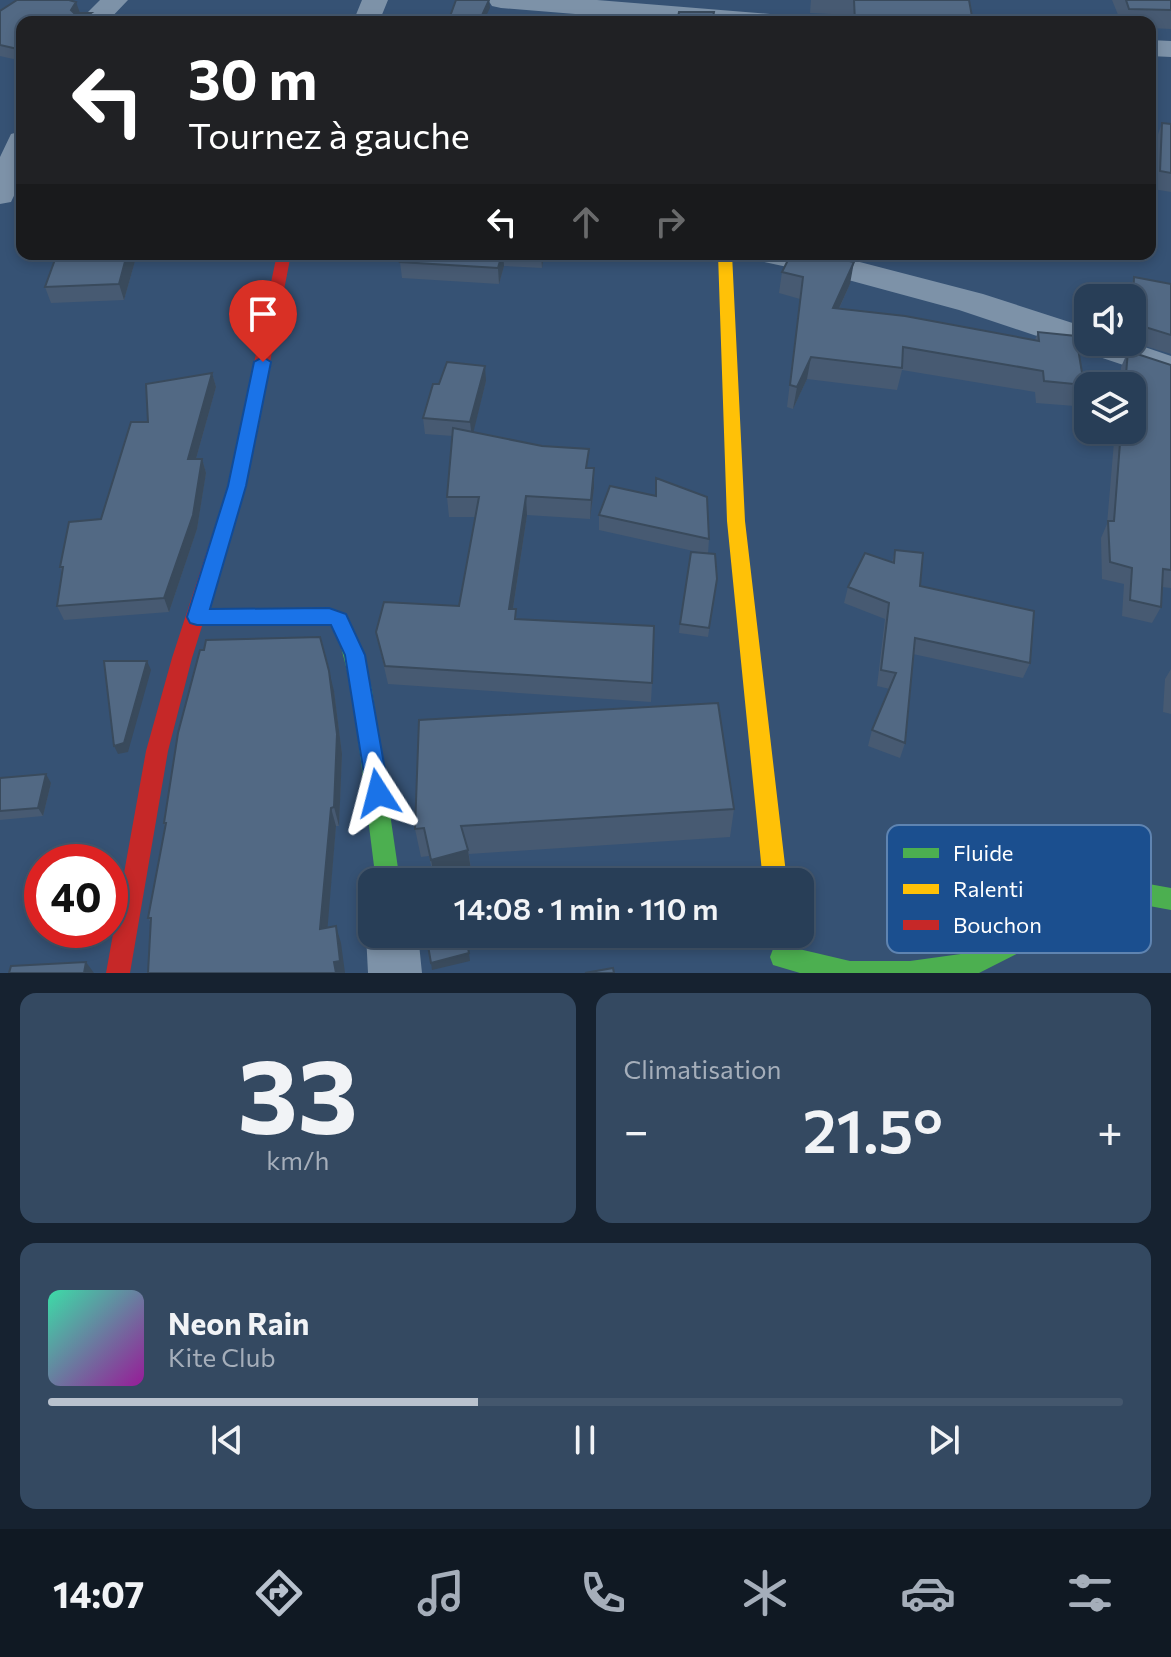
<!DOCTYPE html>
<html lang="fr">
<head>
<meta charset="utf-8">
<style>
	body { margin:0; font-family:Commissioner,sans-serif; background:#344961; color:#f1f3f6; height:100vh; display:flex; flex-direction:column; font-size:30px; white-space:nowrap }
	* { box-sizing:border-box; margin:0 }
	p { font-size:26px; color:#a5aeba }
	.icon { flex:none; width:44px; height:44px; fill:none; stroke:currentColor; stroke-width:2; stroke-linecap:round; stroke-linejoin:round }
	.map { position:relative; height:973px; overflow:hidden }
	.panel { display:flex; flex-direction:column; gap:20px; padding:20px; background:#162230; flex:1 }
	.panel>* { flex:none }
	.guide { position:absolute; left:16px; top:16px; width:1140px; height:244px; border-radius:16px; box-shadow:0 4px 12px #0003,0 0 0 2px #44576d; background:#202124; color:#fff; overflow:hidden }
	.tools { position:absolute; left:1074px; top:284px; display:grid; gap:16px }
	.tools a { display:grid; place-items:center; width:72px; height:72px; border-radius:16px; background:#283e57; box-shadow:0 4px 12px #0003,0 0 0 2px #44576d; font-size:40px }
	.speed { position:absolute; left:24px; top:844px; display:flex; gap:16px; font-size:40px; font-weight:700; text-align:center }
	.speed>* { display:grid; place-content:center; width:104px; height:104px; border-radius:50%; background:#283e57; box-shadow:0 4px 12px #0003,0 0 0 2px #44576d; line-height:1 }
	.speed .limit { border:12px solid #d22; background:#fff; color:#111 }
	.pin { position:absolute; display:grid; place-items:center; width:68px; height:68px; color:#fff; margin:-82px -34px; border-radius:50% 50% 50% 0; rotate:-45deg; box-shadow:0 0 8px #0007 }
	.pin .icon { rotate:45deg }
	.me { position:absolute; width:88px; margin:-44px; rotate:351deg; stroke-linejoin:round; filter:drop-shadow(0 0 6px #0008) }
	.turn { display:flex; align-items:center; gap:28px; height:168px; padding:0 40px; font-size:36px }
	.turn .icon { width:104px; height:104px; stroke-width:2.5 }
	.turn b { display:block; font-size:56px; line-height:68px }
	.lanes { display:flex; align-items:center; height:76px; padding:0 40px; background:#0003; justify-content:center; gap:40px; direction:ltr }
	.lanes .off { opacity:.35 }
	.big { font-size:60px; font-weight:600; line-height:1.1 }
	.panel .widget { flex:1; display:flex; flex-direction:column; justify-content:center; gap:12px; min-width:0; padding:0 28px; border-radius:16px; background:#344961 }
	.panel .dial { align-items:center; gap:0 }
	.dial b { font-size:104px; line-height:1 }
	.song { display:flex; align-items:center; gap:24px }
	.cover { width:96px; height:96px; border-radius:12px; background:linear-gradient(135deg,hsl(160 70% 55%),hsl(300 70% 35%)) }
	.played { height:8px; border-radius:4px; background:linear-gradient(90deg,#b9c2ce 40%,#44576d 40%) }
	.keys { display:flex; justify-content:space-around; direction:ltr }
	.heat { display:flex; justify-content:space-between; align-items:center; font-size:44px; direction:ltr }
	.panel .tiles { flex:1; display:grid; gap:20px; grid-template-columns:1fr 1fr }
	.widget:last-child { grid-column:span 2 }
	.trip { position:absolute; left:358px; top:868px; width:456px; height:80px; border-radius:16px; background:#283e57; box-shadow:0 4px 12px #0003,0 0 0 2px #44576d; font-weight:600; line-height:80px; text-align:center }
	.dock { display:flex; height:128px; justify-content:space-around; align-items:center; background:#101923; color:#a5aeba }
	.dock .icon { width:56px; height:56px }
	.dock .on { color:#b9c2ce }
	.dock b { font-size:36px; color:#f1f3f6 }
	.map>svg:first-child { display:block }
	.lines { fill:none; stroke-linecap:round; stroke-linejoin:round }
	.street { fill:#7d92a8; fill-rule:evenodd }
	.fast { fill:#4caf50; fill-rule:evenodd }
	.slow { fill:#ffc107; fill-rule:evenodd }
	.jam { fill:#c62828; fill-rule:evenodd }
	.wall { fill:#475a72 }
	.shaded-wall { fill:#394a5c }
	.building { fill:#526984; stroke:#394a5c; stroke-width:2 }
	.route { fill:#1a73e8; stroke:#114b97; stroke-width:2 }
	.key { fill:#1b4f8f; stroke:#5f84b1; stroke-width:2 }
	.key-label { font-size:22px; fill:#fff }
</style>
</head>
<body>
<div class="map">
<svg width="1171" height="973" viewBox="0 0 1171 973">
	<rect width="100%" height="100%" fill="#365274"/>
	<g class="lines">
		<path class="street" d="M100 0H128L107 22H78Z
			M362 0H388L379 22H353Z
			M488 0H597L770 14 779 16 783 22H673L501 8 492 6Z
			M1150 40 1171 41V57L1150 56Z
			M22 131V179L11 202 0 204V157L11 134Z
			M755 254H823L852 260 983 294 1088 328V342H1130L1171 356V381L959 310 852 281 760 261Z
			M372 919V934H418L422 973H368L366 934Z"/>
		<path class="fast" d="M329 608 346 614 361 647 372 690 400 882H376L352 690 341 647 331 625H197L190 623 187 617 190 611 197 609Z
			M1121 879 1171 888V910L1122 901 979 973H800L773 965 770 957 773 949 782 945 850 961H910L968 953Z"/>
		<path class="slow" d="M718 254H732L745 521 787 882H763L727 521Z"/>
		<path class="jam" d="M277 254H291L246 486 192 658 168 751 130 973H106L146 751 172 658 228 486Z"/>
	</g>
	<path class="wall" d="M811 0H969L973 22H851V15L810 13Z
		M1112 0H1171V29L1150 28V22H1121Z
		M0 11 91 13 93 22H22V61L0 56Z
		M1162 123 1171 124V192L1153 189 1156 140Z
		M137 254 124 300 51 303 45 287Z
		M403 254H544L542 268 504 266 499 284 402 278 400 262Z
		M782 272 850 284 839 309 1035 340 1038 332 1084 385 1075 406 1036 403 1035 392 902 370 897 390 807 379 793 409 787 407 800 299 779 293Z
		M1134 277 1171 284V354L1132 342V298H1127Z
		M1128 351 1171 365V588L1162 587 1161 607 1152 623 1122 616 1124 584 1102 579 1101 538 1107 524 1115 430H1132V386H1119L1121 367Z
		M212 373 216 387 196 459H202L206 473 197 529 169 612 64 620 57 606 62 573 60 567 101 519 148 422Z
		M486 381 473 432 589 468H594V488L590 519 527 515 513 609 517 619 652 683 651 702 388 684 376 632 459 606 475 517H449L447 497 453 436 425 434 423 418 439 384Z
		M599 515 709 539 708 554 717 579 708 637 679 633 680 624 698 552 599 530Z
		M895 550 920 586 1030 663 1023 678 913 654 905 743 900 758 868 746 872 730 890 689 877 686 885 619 844 603 848 587 892 562Z
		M1171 669V714L1163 712 1165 679Z
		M334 691 342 754 339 826H336L327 928 341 943 151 923 148 918 165 827 164 823Z
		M0 778 51 783 43 816 0 820Z
		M734 809 730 837 469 854 472 877 454 882H435L429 856 421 857 415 829Z"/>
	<path class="shaded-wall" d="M489 0 490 8 483 22H479Z
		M76 2 80 13 75 22 71 10Z
		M91 13 93 22H77Z
		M127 254H137L124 300 119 284Z
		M502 254H503L504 266 499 284 498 268Z
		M541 254H544L542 268Z
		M854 262 850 284 829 330 833 308Z
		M811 357 807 379 793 409 797 387Z
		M485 366 486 381 472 438 470 422Z
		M212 373 216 387 192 473 188 459Z
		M202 459 206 473 197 529 169 612 164 598Z
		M594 468V488L590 519 591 500Z
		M526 496 527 515 510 628 509 609Z
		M147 661 151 670 128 752 118 754 114 746Z
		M329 671 334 691 342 754 339 826 334 807Z
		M46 774 51 783 43 816 38 808Z
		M331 808 336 826 326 946 320 929Z
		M468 850 472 877 454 882H435L431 860Z
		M336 926 341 943 345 973H336L334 962Z
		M469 953 470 961 432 970 431 963Z
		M86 962 94 973H84Z"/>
	<path class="building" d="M17 0H69L76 2 71 10 74 13H91L77 22H22V50L0 45V11Z
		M456 0H489L479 22H448Z
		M854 0H969L973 22H855Z
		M1126 0H1171V10L1129 9Z
		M679 12H714L712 22H677Z
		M1162 123 1171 124V173L1160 171Z
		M57 254H127L119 284 45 287Z
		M403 254H502L498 268 400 262Z
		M791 254H816L854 262 833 308 905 316 1039 341 1038 332 1076 336 1084 385 1044 381 1043 371 903 347 902 368 811 357 797 387 790 385 803 277 782 272Z
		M1134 277 1171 284V335L1132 323Z
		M1128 351 1171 365V570L1163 569 1161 607 1130 600 1132 568 1110 562 1108 521H1114L1121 430H1132V386H1125Z
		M447 362 485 366 470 422 423 418 433 384H439Z
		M212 373 188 459H202L193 515 164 598 57 606 63 567H60L69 522 101 519 131 422H148L146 384Z
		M453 428 542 446 589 449 586 468H594L591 500 526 496 509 609H516L515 619 654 626 652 683 385 666 376 632 384 602 459 606 479 497H447Z
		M656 478 707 497 709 539 599 515 610 486 656 496Z
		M895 550 923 553 920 586 1034 611 1030 663 915 638 905 743 872 730 896 673 881 670 889 603 848 587 865 553 894 563Z
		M691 552 715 554 717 579 709 628 680 624Z
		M320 637 329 671 337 734 334 807 331 808 320 929 336 926 340 961 334 962 336 973H148L151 918H148L166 823H164L178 733 200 650H204L206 640Z
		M104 661H147L124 743 114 746Z
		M718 703 734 809 461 826 468 850 431 860 424 828 415 829 419 720Z
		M46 774 38 808 0 811V778Z
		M426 934H465L469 953 431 963Z
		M86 962 84 973H9L11 966Z
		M613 968 614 973H585Z"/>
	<path class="route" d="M263 357 271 362 246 486 210 609 329 608 346 614 365 655 389 793 386 800 378 803 370 800 367 793 345 655 331 625H197L190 623 187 617 228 486 254 362Z"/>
	<rect x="887" y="825" width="264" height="128" rx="12" class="key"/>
	<rect x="903" y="848" width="36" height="10" fill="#4caf50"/>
	<rect x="903" y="884" width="36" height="10" fill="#ffc107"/>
	<rect x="903" y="920" width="36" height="10" fill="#c62828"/>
	<g class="key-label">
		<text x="953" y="861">Fluide</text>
		<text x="953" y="897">Ralenti</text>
		<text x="953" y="933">Bouchon</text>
	</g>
</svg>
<div class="tools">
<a><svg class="icon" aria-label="sound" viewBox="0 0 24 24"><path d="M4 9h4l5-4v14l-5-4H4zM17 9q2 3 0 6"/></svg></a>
<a><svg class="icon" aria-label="layers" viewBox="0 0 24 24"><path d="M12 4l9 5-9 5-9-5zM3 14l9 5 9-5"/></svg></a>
</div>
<div class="speed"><div class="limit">40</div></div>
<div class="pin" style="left:263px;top:362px;background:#d93025"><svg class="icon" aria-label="arrive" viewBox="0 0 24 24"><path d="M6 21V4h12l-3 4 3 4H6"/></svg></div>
<svg class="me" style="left:378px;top:793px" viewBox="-20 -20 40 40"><path d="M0-17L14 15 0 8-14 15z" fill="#1a73e8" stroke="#fff" stroke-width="4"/></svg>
<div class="trip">14:08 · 1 min · 110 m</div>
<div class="guide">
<div class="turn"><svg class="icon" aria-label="left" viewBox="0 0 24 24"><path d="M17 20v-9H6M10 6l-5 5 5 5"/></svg><div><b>30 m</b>Tournez à gauche</div></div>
<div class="lanes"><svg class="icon" aria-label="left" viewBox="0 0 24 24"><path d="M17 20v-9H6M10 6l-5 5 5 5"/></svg><svg class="icon off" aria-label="ahead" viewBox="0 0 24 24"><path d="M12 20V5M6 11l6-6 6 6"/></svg><svg class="icon off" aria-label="right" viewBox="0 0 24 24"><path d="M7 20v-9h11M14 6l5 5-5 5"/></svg></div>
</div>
</div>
<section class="panel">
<div class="tiles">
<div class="widget dial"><b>33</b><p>km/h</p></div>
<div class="widget"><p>Climatisation</p>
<div class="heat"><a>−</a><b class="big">21.5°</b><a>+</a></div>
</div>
<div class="widget">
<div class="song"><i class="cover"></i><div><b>Neon Rain</b><p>Kite Club</p></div></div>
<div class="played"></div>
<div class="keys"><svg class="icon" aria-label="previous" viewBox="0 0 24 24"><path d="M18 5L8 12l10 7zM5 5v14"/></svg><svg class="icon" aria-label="pause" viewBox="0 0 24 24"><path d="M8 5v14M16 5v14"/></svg><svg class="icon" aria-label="next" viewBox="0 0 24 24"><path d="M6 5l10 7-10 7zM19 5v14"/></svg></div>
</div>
</div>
</section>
<nav class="dock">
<b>14:07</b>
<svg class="icon on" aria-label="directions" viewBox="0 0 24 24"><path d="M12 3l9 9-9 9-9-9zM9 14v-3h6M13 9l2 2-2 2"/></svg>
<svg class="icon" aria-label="music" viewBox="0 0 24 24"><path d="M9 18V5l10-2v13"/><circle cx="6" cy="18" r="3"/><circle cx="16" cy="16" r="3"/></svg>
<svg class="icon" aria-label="phone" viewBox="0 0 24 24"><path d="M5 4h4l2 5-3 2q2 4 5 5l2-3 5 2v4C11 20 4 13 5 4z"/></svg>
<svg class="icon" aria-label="climate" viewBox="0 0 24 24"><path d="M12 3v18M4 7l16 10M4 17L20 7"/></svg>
<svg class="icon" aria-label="car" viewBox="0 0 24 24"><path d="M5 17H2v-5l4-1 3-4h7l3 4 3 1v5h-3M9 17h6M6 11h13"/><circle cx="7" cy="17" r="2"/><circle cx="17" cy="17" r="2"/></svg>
<svg class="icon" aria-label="filters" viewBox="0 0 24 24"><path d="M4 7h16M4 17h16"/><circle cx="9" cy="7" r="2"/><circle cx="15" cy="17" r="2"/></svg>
</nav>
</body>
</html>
